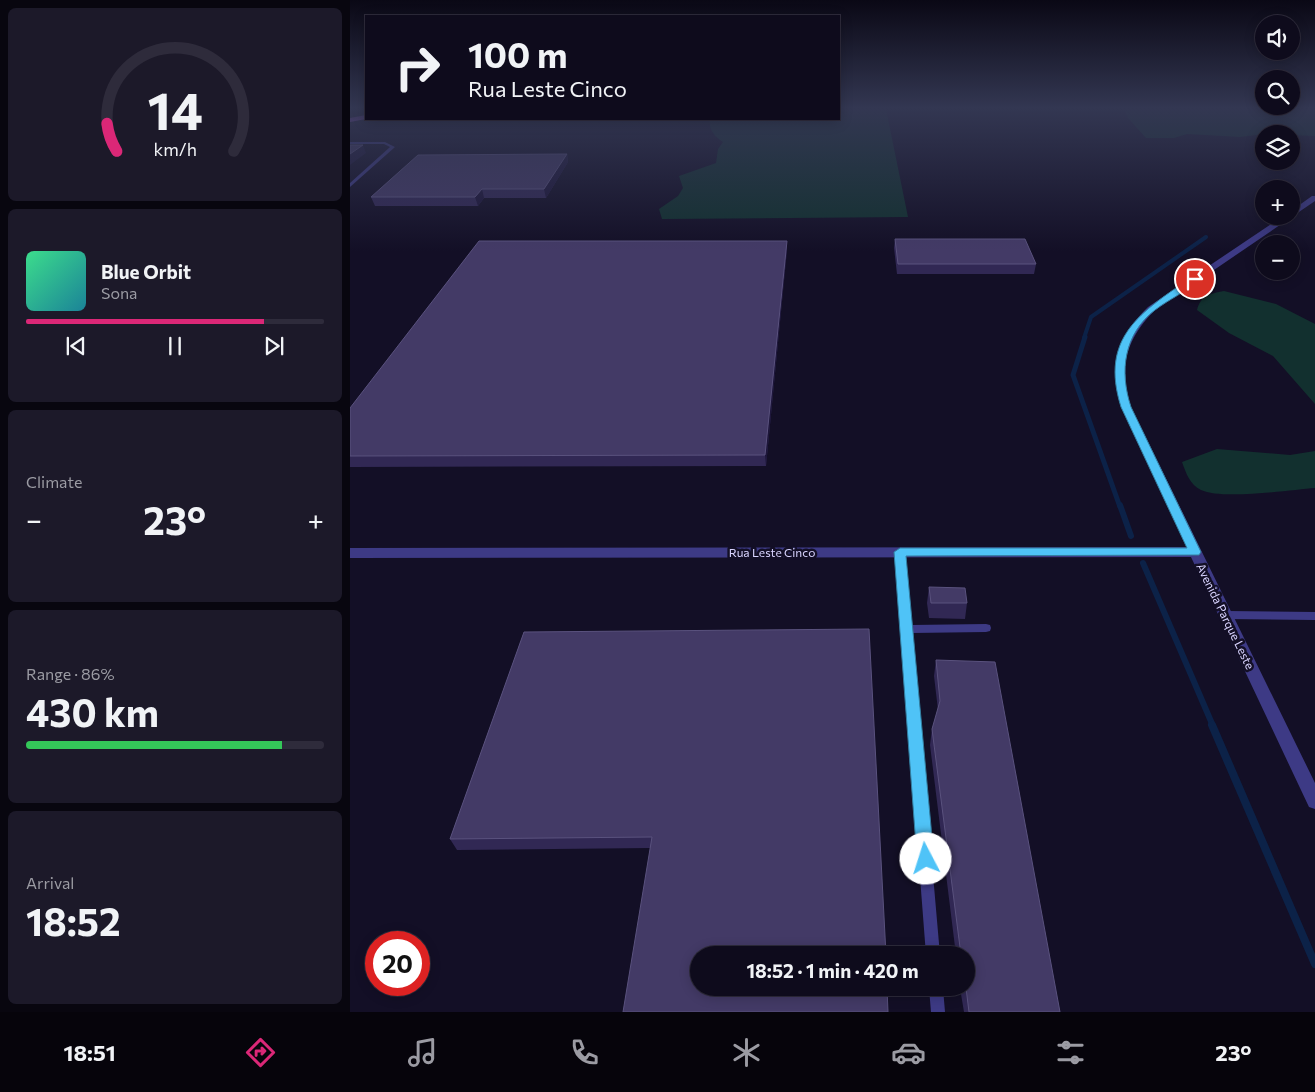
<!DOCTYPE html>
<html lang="en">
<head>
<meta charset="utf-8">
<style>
	body { margin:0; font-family:Commissioner,sans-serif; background:#1c1929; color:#f1f3f6; height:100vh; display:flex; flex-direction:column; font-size:19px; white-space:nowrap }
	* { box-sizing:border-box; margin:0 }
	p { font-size:16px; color:#9b9ba3 }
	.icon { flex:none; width:28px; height:28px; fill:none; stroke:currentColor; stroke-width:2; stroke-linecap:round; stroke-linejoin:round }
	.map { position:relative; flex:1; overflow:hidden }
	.details { display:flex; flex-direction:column; gap:8px; padding:8px; background:#08060f; width:350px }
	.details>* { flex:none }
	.banner { position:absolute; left:15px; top:15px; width:475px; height:105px; border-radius:0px; box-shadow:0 2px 12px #0003,0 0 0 1px #2e2b3b; background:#0e0b1c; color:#f1f3f6; overflow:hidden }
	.buttons { position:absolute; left:905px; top:15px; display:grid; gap:10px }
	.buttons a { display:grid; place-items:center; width:45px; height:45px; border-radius:50%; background:#0e0b1c; box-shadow:0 2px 12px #0003,0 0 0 1px #2e2b3b; font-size:25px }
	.speed { position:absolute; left:15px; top:931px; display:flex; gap:10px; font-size:25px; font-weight:700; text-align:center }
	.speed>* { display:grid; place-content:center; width:65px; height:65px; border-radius:50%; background:#0e0b1c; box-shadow:0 2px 12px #0003,0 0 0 1px #2e2b3b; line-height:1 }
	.speed .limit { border:8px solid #d22; background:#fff; color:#111 }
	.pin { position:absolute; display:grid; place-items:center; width:42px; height:42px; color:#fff; margin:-21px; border:2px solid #fff; border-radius:50%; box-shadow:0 1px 5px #0007 }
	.me { position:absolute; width:55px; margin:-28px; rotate:355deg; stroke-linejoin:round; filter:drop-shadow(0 0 4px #0008) }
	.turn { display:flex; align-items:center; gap:18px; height:105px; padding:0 20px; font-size:22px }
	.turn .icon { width:65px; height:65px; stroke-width:2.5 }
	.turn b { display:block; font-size:35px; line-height:42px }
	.big { font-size:38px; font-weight:700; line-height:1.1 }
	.details .widget { flex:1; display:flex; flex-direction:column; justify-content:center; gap:8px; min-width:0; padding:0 18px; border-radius:8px; background:#1c1929 }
	.details .dial { align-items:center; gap:0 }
	.dial svg { height:130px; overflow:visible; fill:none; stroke:#2e2b3b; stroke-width:7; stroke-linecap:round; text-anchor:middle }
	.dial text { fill:#f1f3f6; stroke:none }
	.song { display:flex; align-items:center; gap:15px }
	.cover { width:60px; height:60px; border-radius:8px; background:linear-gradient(135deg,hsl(150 70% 55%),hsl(190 70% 35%)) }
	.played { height:5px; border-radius:2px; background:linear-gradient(90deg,#db2777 80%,#2e2b3b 80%) }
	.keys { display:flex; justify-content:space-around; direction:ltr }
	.heat { display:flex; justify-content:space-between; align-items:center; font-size:28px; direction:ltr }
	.charge { height:8px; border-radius:4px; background:linear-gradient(90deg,#34c759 86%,#2e2b3b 0) }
	.trip { position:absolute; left:340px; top:946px; width:285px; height:50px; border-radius:25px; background:#0e0b1c; box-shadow:0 2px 12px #0003,0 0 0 1px #2e2b3b; font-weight:700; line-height:50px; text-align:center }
	.tab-bar { display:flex; height:80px; justify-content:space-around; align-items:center; background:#06040b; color:#9b9ba3 }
	.tab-bar .icon { width:35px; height:35px }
	.tab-bar .active { color:#db2777 }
	.tab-bar b { font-size:22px; color:#f1f3f6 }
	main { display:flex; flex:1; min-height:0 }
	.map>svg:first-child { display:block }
	.green { fill:#12302f }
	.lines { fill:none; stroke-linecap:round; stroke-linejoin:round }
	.stream-far3 { stroke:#0c2248; stroke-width:4 }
	.stream-far2 { stroke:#0c2248; stroke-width:5 }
	.stream-far1 { stroke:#0c2248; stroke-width:6 }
	.stream { stroke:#0c2248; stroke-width:8 }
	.service { fill:#3d3a85; fill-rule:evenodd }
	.minor { fill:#3d3a85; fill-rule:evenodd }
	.primary { fill:#c25bff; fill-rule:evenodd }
	.wall { fill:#312854 }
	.shaded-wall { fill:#1d163a }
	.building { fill:#433a66; stroke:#5a527e }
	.route { fill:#4fc3f7; stroke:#337fa1 }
	.labels { text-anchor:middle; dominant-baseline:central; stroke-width:5; stroke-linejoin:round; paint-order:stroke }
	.street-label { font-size:12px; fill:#d9d4ff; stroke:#130f26 }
</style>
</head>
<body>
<main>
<section class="details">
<div class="widget dial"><svg viewBox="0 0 100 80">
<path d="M14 69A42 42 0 1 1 86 69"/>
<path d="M14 69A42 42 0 0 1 8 52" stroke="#db2777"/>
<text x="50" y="56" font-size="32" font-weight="700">14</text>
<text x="50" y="72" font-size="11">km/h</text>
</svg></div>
<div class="widget">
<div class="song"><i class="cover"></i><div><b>Blue Orbit</b><p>Sona</p></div></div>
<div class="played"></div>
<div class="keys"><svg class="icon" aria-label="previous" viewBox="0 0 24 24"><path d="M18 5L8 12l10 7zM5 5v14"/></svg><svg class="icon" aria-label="pause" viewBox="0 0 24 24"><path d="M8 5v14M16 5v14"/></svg><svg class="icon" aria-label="next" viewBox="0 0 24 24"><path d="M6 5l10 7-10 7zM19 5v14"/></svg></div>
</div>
<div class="widget"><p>Climate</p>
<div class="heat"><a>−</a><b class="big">23°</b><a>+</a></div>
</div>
<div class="widget"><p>Range · 86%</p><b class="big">430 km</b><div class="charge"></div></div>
<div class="widget"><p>Arrival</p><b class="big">18:52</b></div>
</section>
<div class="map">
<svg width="965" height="1012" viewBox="0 0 965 1012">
	<rect width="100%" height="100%" fill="#130f26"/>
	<path class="green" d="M489 109H536L558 217 312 219 309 209 328 196 333 188 329 176 366 163 368 149 373 142C365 137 358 129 360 119H489Z
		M774 109H965V136L914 134 890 137 837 134 824 138H796L778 118Z
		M874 291 926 304 965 324V404L923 356 879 333 847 310C851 295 859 294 874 291Z
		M867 449 940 455 965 451V488C940 490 872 500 851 490 840 485 836 473 832 462Z"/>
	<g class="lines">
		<path class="stream-far3" d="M734 338 741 317 856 237"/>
		<path class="stream-far2" d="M735 337 723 375 770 507"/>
		<path class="stream-far1" d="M770 505 781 536
			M793 563 863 726"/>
		<path class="stream" d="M862 725 965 964"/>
		<path class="service" d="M0 142H35L45 147 0 187V183L40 147 34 144H0Z
			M550 549 553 550 555 552 561 625 636 624 640 625 641 628 640 631 636 632 562 633 590 955H576L545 552 547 550Z
			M877 611 965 612V620L877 619 873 618 872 615 873 612Z
			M579 988H593L595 1012H581Z"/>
		<path class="minor" d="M962 196H965V201L804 311C775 341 769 367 781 407L965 783V809L959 807 841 557 0 558V548L837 547 771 407C758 365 767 338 798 307L933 216H941V211Z"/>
		<path class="primary" d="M16 115V119L0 122V118Z"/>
	</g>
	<path class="wall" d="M217 154 218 162 196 198H134L128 206H25L21 197Z
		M545 239 686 264 684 274H547L544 248Z
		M437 241V250L416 466 0 467V408Z
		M579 587 617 603 615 619 579 618 577 603Z
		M174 632 538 1012 300 848 107 850 100 839Z
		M586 660 710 1012H614L610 988H616V955H606L580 745 582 729 588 710 584 676Z"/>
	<path class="shaded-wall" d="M13 145 16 153 0 165V154Z
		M217 154 218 162 196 198 194 189Z
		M132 189 134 198 128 206 125 197Z
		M437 241V250L416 466 415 455Z"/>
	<path class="building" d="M0 145H13L0 154Z
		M217 154 194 189H132L125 197H21L68 155Z
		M545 239H675L686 264H548Z
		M129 241H437L415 455 0 456V408Z
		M579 587 615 588 617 603H581Z
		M519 629 536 955H349V988H537L538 1012H273L302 837 100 839 174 632Z
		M586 660 645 662 710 1012H619L616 988V955H611L582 729 590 701Z"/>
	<linearGradient id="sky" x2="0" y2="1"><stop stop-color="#0a0815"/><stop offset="0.43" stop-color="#333752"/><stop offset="1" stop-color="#333752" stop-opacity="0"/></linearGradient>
	<rect width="965" height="251" fill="url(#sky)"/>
	<path class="route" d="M842 277 849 279C837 292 819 299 805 310 774 334 769 371 781 407L851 552 849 555 556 556 584 859 582 865 576 867 570 865 567 859 544 552 550 548H837L771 407C749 337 791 312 842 277Z"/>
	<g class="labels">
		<g class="street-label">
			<text x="422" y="552">Rua Leste Cinco</text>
			<text transform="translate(876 616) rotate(64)">Avenida Parque Leste</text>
		</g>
	</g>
</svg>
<div class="buttons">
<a><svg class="icon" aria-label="sound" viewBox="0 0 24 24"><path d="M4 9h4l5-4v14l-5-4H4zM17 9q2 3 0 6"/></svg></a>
<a><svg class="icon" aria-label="search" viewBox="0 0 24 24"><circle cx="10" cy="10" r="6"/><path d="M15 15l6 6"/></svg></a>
<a><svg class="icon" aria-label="layers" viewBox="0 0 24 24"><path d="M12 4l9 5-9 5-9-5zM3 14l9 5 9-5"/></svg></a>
<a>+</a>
<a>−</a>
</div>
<div class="speed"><div class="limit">20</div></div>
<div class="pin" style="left:845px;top:279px;background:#d93025"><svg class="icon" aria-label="arrive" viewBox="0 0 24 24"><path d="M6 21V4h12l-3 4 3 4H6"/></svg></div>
<svg class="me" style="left:576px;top:859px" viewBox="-20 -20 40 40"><circle r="19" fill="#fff"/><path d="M0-13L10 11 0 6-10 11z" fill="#4fc3f7"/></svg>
<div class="trip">18:52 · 1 min · 420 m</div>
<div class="banner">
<div class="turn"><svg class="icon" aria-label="right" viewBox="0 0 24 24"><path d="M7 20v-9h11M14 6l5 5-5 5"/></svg><div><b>100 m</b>Rua Leste Cinco</div></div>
</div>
</div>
</main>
<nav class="tab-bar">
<b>18:51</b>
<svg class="icon active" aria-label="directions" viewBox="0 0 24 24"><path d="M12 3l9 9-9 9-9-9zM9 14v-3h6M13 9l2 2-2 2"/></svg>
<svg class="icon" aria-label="music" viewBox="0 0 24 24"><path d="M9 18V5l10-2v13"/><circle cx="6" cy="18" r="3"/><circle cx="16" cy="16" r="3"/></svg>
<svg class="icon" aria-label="phone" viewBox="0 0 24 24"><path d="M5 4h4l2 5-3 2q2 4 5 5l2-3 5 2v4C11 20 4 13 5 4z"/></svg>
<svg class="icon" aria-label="climate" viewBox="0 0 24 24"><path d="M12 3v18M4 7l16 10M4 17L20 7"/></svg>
<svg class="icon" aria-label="car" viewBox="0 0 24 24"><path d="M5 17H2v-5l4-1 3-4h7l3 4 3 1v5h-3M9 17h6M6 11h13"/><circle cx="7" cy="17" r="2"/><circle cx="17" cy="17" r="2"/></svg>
<svg class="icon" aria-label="filters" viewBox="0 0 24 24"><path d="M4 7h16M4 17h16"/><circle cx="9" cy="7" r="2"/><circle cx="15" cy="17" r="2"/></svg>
<b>23°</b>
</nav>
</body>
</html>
